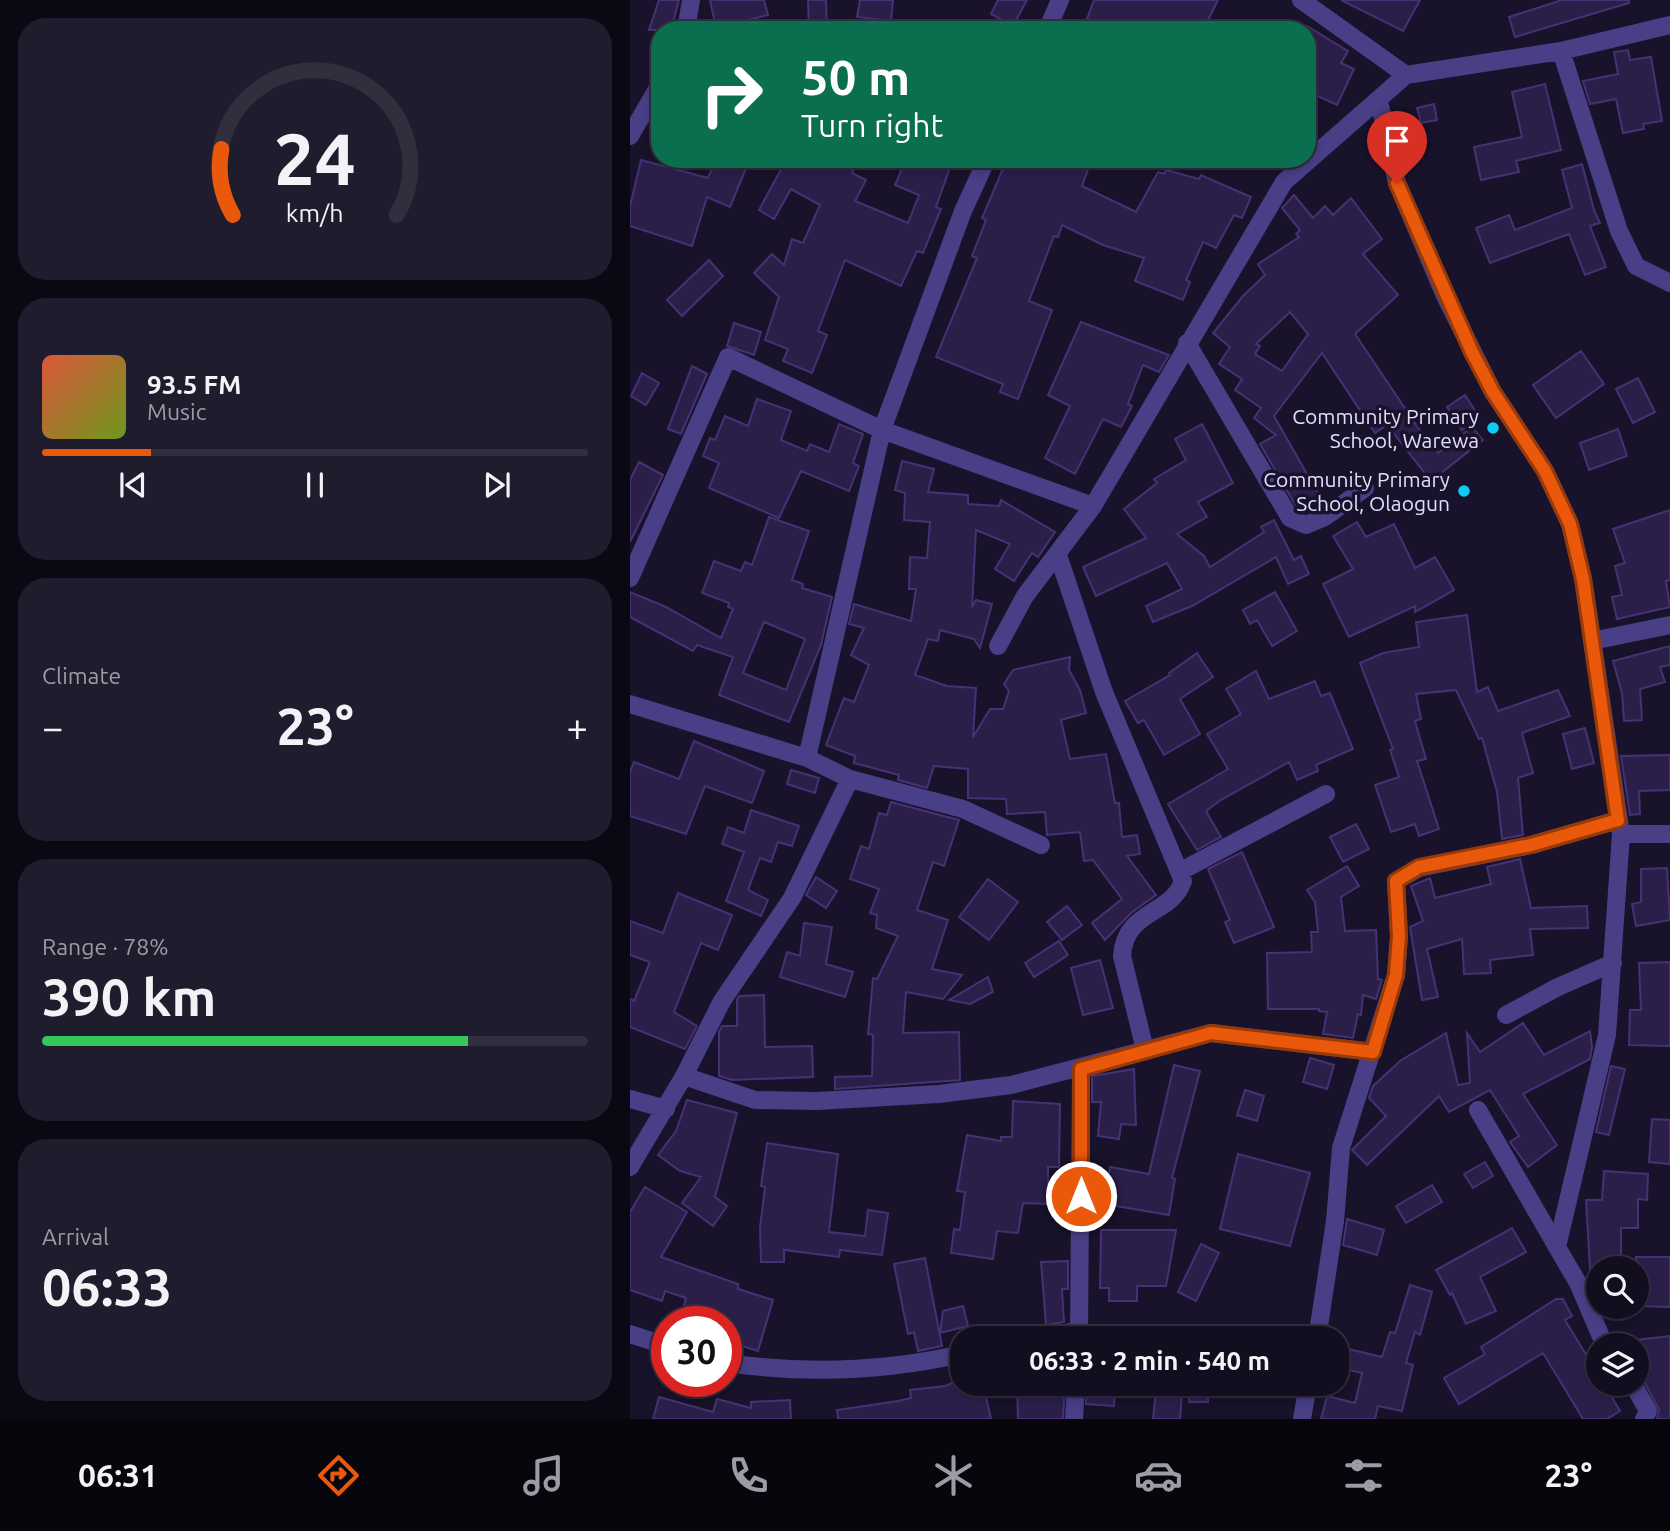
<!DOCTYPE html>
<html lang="en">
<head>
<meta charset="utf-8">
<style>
	body { margin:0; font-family:Ubuntu,sans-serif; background:#1f1c2d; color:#f1f3f6; height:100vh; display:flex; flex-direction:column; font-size:26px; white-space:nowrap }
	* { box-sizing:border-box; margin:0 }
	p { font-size:23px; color:#9c9ca5 }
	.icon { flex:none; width:38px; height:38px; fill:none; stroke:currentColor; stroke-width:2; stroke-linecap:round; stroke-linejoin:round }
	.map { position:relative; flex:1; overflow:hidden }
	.drawer { display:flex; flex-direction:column; gap:18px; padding:18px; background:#0a0812; width:630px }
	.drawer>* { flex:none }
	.hud { position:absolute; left:21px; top:21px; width:665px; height:147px; border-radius:28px; box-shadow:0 4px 10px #0003,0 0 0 2px #312e3e; background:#0b6e4f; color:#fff; overflow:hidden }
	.tools { position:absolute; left:956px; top:1256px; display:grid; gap:14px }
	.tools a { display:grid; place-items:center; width:63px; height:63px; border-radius:50%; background:#120e20; box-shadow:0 4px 10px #0003,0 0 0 2px #312e3e; font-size:35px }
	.speed { position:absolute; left:21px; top:1306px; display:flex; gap:14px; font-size:35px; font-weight:700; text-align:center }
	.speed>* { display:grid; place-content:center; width:91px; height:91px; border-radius:50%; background:#120e20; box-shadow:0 4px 10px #0003,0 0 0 2px #312e3e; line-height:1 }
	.speed .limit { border:10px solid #d22; background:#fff; color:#111 }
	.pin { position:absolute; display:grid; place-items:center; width:60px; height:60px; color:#fff; margin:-72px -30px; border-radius:50% 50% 50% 0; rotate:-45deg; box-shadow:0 0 7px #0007 }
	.pin .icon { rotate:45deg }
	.me { position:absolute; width:77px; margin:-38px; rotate:0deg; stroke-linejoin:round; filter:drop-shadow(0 0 5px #0008) }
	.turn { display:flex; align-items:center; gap:24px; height:147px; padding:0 35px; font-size:32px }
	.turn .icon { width:91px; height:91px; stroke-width:2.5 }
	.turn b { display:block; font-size:49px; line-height:60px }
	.big { font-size:52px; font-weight:700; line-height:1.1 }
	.drawer .widget { flex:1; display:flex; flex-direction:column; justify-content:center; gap:10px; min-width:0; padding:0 24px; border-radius:28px; background:#1f1c2d }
	.drawer .dial { align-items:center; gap:0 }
	.dial svg { height:182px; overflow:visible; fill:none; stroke:#312e3e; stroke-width:7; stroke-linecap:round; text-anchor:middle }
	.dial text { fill:#f1f3f6; stroke:none }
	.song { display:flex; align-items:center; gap:21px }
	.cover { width:84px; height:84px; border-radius:10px; background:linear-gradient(135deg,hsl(10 70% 55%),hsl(80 70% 35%)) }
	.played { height:7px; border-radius:4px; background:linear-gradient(90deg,#ea580c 20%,#312e3e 20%) }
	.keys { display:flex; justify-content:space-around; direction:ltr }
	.heat { display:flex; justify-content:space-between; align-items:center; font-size:38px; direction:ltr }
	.charge { height:10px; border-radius:5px; background:linear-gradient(90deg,#34c759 78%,#312e3e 0) }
	.trip { position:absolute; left:320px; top:1326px; width:399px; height:70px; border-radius:28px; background:#120e20; box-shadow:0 4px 10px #0003,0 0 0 2px #312e3e; font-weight:700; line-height:70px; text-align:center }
	.tabs { display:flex; height:112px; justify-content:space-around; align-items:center; background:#07060d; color:#9c9ca5 }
	.tabs .icon { width:49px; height:49px }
	.tabs .active { color:#ea580c }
	.tabs b { font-size:32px; color:#f1f3f6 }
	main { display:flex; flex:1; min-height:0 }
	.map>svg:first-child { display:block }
	.building { fill:#2b1f4a; stroke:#453275; stroke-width:2; fill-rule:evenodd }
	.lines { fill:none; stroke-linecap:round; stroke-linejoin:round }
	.minor { stroke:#483f87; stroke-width:18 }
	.route-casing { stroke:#983908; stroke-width:18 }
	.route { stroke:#ea580c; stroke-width:12 }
	.poi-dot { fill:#10caf6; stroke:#18122a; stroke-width:2.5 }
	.labels { text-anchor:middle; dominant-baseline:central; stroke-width:7; stroke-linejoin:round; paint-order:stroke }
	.poi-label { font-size:21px; fill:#e3dcfe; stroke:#18122a; text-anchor:end }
</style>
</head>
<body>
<main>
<section class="drawer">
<div class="widget dial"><svg viewBox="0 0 100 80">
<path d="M14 69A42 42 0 1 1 86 69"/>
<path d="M14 69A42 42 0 0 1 9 40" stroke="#ea580c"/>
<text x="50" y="56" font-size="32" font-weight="700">24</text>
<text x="50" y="72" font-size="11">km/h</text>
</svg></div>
<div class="widget">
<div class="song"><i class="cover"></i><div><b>93.5 FM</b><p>Music</p></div></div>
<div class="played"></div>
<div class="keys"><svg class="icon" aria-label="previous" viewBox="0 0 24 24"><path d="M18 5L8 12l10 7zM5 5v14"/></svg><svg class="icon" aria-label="pause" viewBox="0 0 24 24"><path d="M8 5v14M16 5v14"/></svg><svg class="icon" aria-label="next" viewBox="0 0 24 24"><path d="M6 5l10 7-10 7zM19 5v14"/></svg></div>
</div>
<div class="widget"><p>Climate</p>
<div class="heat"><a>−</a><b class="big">23°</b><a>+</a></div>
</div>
<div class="widget"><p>Range · 78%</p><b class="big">390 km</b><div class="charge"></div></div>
<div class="widget"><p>Arrival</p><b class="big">06:33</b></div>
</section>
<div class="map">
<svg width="1040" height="1419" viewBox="0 0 1040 1419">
	<rect width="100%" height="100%" fill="#18122a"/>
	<path class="building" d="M29 0H49L41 30H19Z
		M80 0H134L138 15 86 28Z
		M178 0H196L197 30H179Z
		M230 0H263L261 21 227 17Z
		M368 0H397L383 26 361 14Z
		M464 0H588L573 30H453Z
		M711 0H790L773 31Z
		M932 0H999V3L885 37 879 17Z
		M677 26 718 51 711 63 724 69 707 105 677 91Z
		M998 50 1000 60 1021 57 1032 121 1013 124 1014 129 993 133 986 99 960 104 953 81 988 74 984 52Z
		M915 84 931 150 886 161 889 172 851 180 844 147 892 137 882 92Z
		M804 104 807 120 791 123 787 108Z
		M86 159H120L100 207 77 197 62 246 0 226V206L11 160 78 178Z
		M173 159H229L222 173 236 180 225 201 278 223 289 195 265 185 276 159H323L306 207 311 209 293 253 287 251 271 286 215 260 188 331 197 335 182 373 153 361 158 349 135 340 149 297 124 273 142 254 154 265 162 239 173 243 190 205 161 189 144 219 129 210 156 160 169 167Z
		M377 159H462L452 186 506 212 528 172 534 174 536 170 569 179 571 175 621 197 612 218 604 215 586 248 573 242 556 280 560 282 553 300 505 281 514 258 473 245 432 225 428 237 424 236 399 301 422 310 388 399 370 392 373 384 306 357 347 258 342 256 356 220 352 218Z
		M952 164 964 210 970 223 960 226 976 267 955 275 939 234 860 263 846 228 879 215 885 230 942 208 932 170Z
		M664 195 683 218 695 206 703 215 721 198 752 239 733 254 768 295 725 334 789 429 808 453 842 427 853 440 801 481 757 425 745 433 692 353 644 416 689 495 667 508 630 444 646 435 624 418 631 408 605 390 612 379 589 364 600 347 583 333 613 296 635 275 628 264 669 237 666 234 670 230 652 208ZM660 312 678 334 652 371 625 354 630 346 626 344Z
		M79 260 93 276 52 316 37 300Z
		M451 322 539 355 529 372 513 365 498 404 502 406 491 427 473 419 445 474 415 458 440 406 418 395Z
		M104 323 131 332 124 355 97 346Z
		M951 351 974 384 926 418 903 385Z
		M62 366 77 374 51 434 38 429Z
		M12 373 29 383 16 405 1 396Z
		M1008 378 1025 412 1003 423 986 389Z
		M835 395 850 418 832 430 817 407Z
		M127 399 161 411 151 440 177 451 180 444 199 452 209 424 233 434 223 463 229 466 219 491 171 471 149 518 79 488 89 463 73 456 80 438 85 440 95 416 118 426Z
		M572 424 603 483 568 502 577 517 547 534 574 556 580 567 634 532 631 527 644 520 664 560 671 556 679 574 658 584 646 557 562 606 523 622 516 606 552 589 537 563 466 596 453 567 516 538 494 509 527 483 524 479 556 460 545 439Z
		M988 429 997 456 959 470 950 443Z
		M272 461 304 469 298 492 338 495V504L369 506 371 500 425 532 408 557 402 553 384 581 365 569 380 544 346 530 342 607 346 600 362 604 350 648 344 639 310 630 308 641 298 639 285 675 317 686 346 688 343 737 360 709H373L379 691 374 684 383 670 440 657 439 670 450 690 456 713 431 720 440 759 476 754 485 803H489L492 837 507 835 510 854 497 856 526 895 501 913 475 940 462 923 492 899 463 860 454 861 450 832 417 835 415 812 377 814 376 799 338 798V769L304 766 297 788 268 780 269 775 224 763 225 756 196 745 214 698 224 702 239 665 221 655 234 628 219 624 224 604 281 621 286 589H279L280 557 297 558 300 522 274 520 275 493 265 490Z
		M9 462 33 475 0 542V480Z
		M1040 510V580L1036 581 1040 607 987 619 982 597 992 595 985 566 995 563 983 529Z
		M139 517 179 531 162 580 173 584 172 588 202 597 191 645 159 722 89 695 103 657 67 645 63 651 0 617V592L36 607 91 638 103 609 98 607 99 603 72 593 84 561 111 571 115 562 122 565ZM134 622 175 639 156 690 113 673Z
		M727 522 736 537 764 524 785 568 805 557 824 590 785 612V606L719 637 693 584 723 569 703 536Z
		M645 592 667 631 642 646 627 620 620 624 613 610Z
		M837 615 847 692 858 687 868 711 928 690 940 716 892 733 903 773 888 778 893 835 872 839 867 792 852 738 849 739 826 690 786 694 791 719 785 721 796 759 787 761 809 829 789 836 785 824 761 832 745 785 769 777 760 750 763 749 730 663 753 653 789 647 786 622Z
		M1040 646V665L1030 667 1035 682 1010 689 1012 720 994 721 992 693 983 661Z
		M567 653 583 677 550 699 570 734 534 755 514 720 508 723 495 701 540 675 539 673Z
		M626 671 639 699 685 681 691 696 700 693 723 749 686 765 688 771 667 780 659 762 591 800 576 811 591 837 567 850 538 804 598 769 577 734 611 714 596 689Z
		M955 728 964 763 942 769 933 734Z
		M64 741 134 771 122 803 75 786 56 834 0 816V772L4 762 49 779Z
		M1040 755V790L1009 791 1010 814 1000 815 991 756Z
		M161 770 189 778 185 793 157 784Z
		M261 802 329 820 314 866 303 862 287 910 318 920 302 969 332 975 313 999 276 992 273 1033 329 1032 330 1080 205 1089V1077L242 1076 243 1035 238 1034 243 978 247 979 268 936 246 928 247 915 240 913 249 889 220 879 231 846 239 849 249 813 257 815Z
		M121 810 169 826 162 846 148 842 141 862 130 858 118 890 138 900 131 916 96 901 114 852 92 844 98 827 114 833Z
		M726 824 739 849 713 862 700 837Z
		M612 852 644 927 604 943 595 922 600 920 578 869Z
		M890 859 901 908 957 906 958 928 900 929 903 955 860 960 861 973 834 974 832 939 797 949 808 997 792 1000 780 927 793 921 781 886 800 878 805 898 861 884 857 867Z
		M717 866 729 886 711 897 715 931 746 930 748 979 752 980 746 999 733 995 731 1015 728 1014 723 1038 693 1034 697 1012 689 1011V1009H638L637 953 682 952 681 932H688L685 902 677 890Z
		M1037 868 1040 920 1006 926 1002 904 1011 902V869Z
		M186 877 207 891 196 908 176 895Z
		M358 879 388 902 359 940 329 917Z
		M48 893 102 915 88 950 71 943 44 1012 67 1026 55 1049 0 1027V999L4 1001 20 962 0 955V921L33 933Z
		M437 906 452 925 432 940 417 922Z
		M174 923 202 927 196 964 223 972 215 997 150 977 157 952 170 956Z
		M429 941 438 955 404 977 395 963Z
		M470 960 483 1008 453 1015 441 968Z
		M1040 962V1046L999 1045 1000 1010H1011L1009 963Z
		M358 977 363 992 340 1004 319 1000Z
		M134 995 135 1047 182 1046 183 1077 102 1080 89 1076V1032L92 1026H107V1000L109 996Z
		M893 1023 914 1055 960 1031 962 1047 960 1059 893 1094 927 1145 898 1167 880 1142 889 1136 860 1090 819 1112 809 1096 737 1165 722 1150 756 1116 739 1098 743 1086 770 1061 816 1033 828 1085 840 1083 837 1033 850 1052Z
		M680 1058 704 1065 697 1089 673 1082Z
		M544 1065 570 1071 542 1178 545 1179 539 1215 474 1204 480 1167 519 1174Z
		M981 1066 995 1069 979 1135 966 1132Z
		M504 1069 506 1125 491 1124 489 1139 468 1136 471 1102H462V1076Z
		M615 1090 634 1096 627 1121 607 1115Z
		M57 1100 107 1113 85 1197 97 1206 83 1226 52 1203 71 1177 50 1171 28 1155 46 1131Z
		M383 1101 430 1104 429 1167H418V1204L393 1203 388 1233 367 1231 363 1259 321 1253 324 1229 330 1230 335 1192 327 1191 337 1135 371 1141V1137H382Z
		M1022 1119 1040 1120V1164L1019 1162Z
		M137 1143 208 1154 199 1232 235 1236 238 1210 258 1213 252 1255 210 1250 209 1257 154 1250V1262H131L130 1228 135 1187 131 1186Z
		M608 1154 680 1173 660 1246 590 1229Z
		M855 1162 863 1176 843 1188 834 1174Z
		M974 1171 1018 1174 1017 1200 1008 1199V1228H991V1269H960L956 1200H972Z
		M802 1185 812 1202 776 1223 766 1206Z
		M15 1187 57 1212 31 1257 108 1284V1289L143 1300 128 1351 96 1341V1321H50L56 1298 35 1291 32 1301 0 1290V1212Z
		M717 1219 754 1230 747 1255 713 1245Z
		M882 1228 896 1252 850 1277 866 1311 836 1324 822 1293 820 1295 806 1270Z
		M471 1230H546L536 1286H507V1301H479V1288H470Z
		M571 1244 589 1253 566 1301 548 1292Z
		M1006 1257H1040V1307L1006 1306Z
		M295 1258 312 1346 288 1351 284 1332 278 1334 264 1264Z
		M438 1261V1289H432L434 1322 416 1325 411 1262Z
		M780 1285 802 1292 790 1335 785 1332 776 1363 783 1365 772 1411 748 1406 745 1419H691L697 1396 725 1403 732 1373 707 1367 710 1347 752 1357 760 1332 765 1333Z
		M926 1299H933L942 1316 935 1320 968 1374V1384H974L990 1411 977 1419H953L913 1353 829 1404 814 1378 855 1354 851 1347Z
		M333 1306 338 1326 310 1333 313 1311Z
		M1040 1336V1419H1027L1029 1410 1015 1383 1013 1362 1006 1363V1340Z
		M332 1379V1384H353L361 1419H208L207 1410 268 1401 281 1398 280 1390 315 1386Z
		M387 1384H435L433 1419H388Z
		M457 1384H485L484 1406 456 1404Z
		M559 1384H578V1402H559Z
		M526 1391 552 1392 550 1419H523Z
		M29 1397 83 1412 87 1399 121 1408V1402L160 1400 161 1419H23Z"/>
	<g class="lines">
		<path class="minor" d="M671 0 776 75 931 51 1040 25
			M56 30 61 0
			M417 30 430 0
			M931 51 989 231 1006 266 1040 283
			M749 101 767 183 815 296 863 392 915 471 940 524 953 578 991 834 977 1035 927 1247 948 1283 975 1346
			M0 136 30 84
			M557 343 660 518 676 525 695 517 735 488
			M428 555 474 692 553 881C541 916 495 909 492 956L515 1050
			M0 578 98 357 252 430 463 506
			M962 641 1040 625
			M368 646 395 596 463 506 654 182 776 75
			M0 704 177 758
			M220 779 333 809 411 845
			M991 834H1040
			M551 871 696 794
			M876 1015 928 987 983 963
			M54 1076 125 1100 187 1101 309 1094 381 1085 581 1033 743 1052
			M0 1099 36 1109
			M848 1110 927 1247
			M0 1167 54 1076 92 1001 162 898 220 779 177 758 252 430 333 211 357 159
			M0 1334 37 1346
			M406 1339 450 1330
			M449 1339 451 1069
			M687 1339 705 1221 711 1148 766 975 769 936 766 881 789 868 901 845 988 820
			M96 1363C174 1374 256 1371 332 1354
			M1003 1384 1018 1411 1014 1419
			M444 1419 446 1384
			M672 1419 678 1384"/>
	</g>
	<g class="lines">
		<g class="route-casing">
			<path id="route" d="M451 1196V1069L581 1033 743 1052 766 975 769 936 766 881 789 867 901 845 988 820 953 579 940 524 915 471 863 392 842 352 767 183"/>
		</g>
		<use href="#route" class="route"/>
	</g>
	<g class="poi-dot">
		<circle cx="863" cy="428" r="7"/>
		<circle cx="834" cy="491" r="7"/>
	</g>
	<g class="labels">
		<g class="poi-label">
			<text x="849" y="416">Community Primary<tspan x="849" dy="24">School, Warewa</tspan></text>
			<text x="820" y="479">Community Primary<tspan x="820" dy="24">School, Olaogun</tspan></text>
		</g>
	</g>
</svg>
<div class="tools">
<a><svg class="icon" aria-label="search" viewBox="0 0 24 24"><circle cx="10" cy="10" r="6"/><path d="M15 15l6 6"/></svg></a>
<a><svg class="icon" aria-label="layers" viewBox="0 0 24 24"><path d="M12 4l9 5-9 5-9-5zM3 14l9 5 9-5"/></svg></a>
</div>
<div class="speed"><div class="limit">30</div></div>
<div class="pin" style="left:767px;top:183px;background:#d93025"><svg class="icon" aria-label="arrive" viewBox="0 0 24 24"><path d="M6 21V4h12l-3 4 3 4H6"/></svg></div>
<svg class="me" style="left:451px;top:1196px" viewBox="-20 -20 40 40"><circle r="17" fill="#ea580c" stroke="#fff" stroke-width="3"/><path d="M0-11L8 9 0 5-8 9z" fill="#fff"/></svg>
<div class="trip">06:33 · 2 min · 540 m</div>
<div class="hud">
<div class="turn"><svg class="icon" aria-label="right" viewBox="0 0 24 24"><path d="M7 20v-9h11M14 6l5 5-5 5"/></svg><div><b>50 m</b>Turn right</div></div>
</div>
</div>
</main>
<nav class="tabs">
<b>06:31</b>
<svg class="icon active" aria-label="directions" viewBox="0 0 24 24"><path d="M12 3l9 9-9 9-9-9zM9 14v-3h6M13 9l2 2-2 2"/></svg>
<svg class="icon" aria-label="music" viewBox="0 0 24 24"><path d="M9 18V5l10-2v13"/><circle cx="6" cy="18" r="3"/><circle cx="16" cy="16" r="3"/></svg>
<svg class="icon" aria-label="phone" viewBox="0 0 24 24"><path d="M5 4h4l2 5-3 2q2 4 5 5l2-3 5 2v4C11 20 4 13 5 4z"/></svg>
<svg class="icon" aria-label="climate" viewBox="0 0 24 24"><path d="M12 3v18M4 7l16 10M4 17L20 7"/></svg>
<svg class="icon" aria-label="car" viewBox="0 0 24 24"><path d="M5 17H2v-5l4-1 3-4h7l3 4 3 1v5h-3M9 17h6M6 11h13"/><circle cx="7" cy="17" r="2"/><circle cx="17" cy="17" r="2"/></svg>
<svg class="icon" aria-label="filters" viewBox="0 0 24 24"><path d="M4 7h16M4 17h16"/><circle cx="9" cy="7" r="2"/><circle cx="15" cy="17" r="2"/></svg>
<b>23°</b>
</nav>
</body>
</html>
